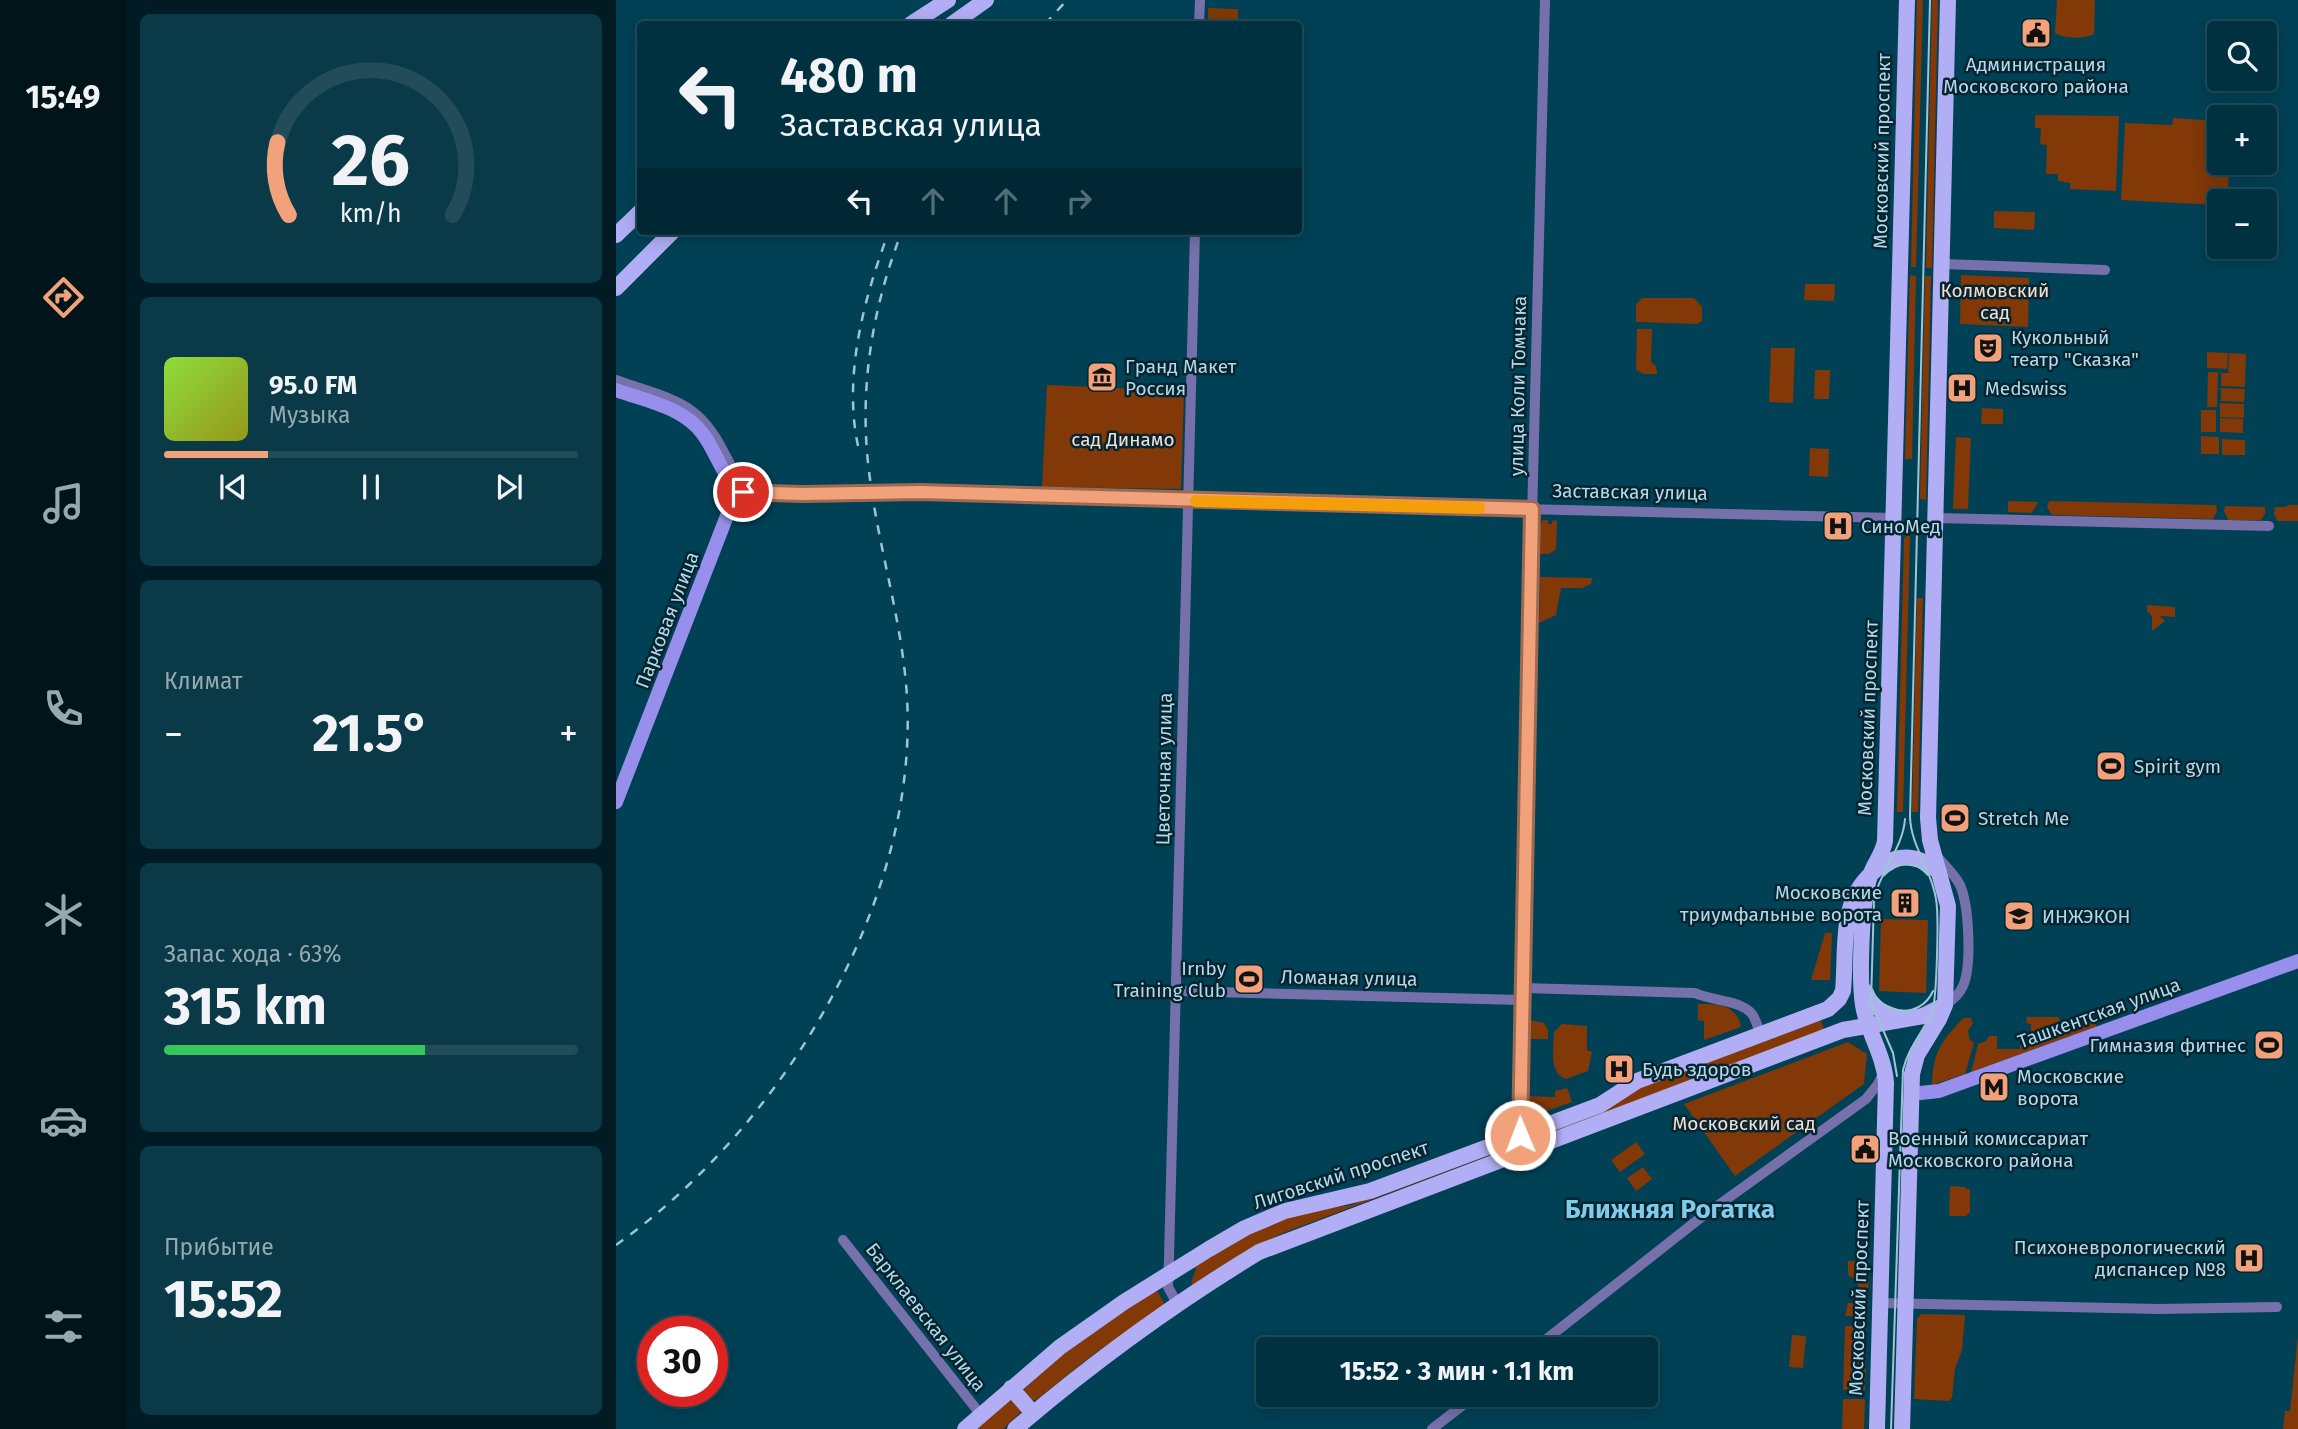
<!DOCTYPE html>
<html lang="ru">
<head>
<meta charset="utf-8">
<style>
	body { margin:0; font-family:"Fira Sans",sans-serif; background:#0a3947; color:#f1f3f6; height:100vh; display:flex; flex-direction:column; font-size:26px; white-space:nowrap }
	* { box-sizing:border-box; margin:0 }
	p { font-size:23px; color:#95a9b1 }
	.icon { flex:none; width:38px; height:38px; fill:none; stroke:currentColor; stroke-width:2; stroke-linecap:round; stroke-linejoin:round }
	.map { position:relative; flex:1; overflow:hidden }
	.details { display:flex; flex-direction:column; gap:14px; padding:14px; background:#001b23; width:490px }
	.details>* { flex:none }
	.hud { position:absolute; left:21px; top:21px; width:665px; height:214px; border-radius:7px; box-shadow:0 4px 18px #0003,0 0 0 2px #224c59; background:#003140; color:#f1f3f6; overflow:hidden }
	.buttons { position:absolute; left:1591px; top:21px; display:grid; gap:14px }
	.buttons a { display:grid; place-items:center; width:70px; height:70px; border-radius:7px; background:#003140; box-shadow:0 4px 18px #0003,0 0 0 2px #224c59; font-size:35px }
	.speed { position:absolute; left:21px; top:1316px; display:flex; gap:14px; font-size:35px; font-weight:700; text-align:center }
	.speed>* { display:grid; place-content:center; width:91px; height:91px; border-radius:50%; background:#003140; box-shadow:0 4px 18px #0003,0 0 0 2px #224c59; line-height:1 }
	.speed .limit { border:10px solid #d22; background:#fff; color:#111 }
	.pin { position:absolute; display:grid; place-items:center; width:60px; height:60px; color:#fff; margin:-30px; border:4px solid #fff; border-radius:50%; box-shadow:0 2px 7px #0007 }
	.me { position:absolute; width:77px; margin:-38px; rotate:359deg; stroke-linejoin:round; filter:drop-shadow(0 0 5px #0008) }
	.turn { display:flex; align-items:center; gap:24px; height:147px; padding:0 28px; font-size:32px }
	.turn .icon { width:91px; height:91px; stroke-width:2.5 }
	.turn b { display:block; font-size:49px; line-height:60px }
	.lanes { display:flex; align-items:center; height:66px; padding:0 28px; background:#0003; justify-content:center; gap:35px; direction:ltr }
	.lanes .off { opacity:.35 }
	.big { font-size:52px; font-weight:700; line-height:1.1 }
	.details .tile { flex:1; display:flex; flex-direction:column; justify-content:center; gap:10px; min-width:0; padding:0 24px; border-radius:10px; background:#0a3947 }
	.details .dial { align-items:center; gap:0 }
	.dial svg { height:182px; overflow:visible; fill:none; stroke:#224c59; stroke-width:7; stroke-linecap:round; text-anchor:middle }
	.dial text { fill:#f1f3f6; stroke:none }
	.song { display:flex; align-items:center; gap:21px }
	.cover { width:84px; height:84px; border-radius:10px; background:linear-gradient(135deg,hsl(90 70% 55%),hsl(60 70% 35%)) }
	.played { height:7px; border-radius:4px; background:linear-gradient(90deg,#f1a27b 25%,#224c59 25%) }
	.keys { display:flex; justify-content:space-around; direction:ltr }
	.heat { display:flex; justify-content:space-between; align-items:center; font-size:38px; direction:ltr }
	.charge { height:10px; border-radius:5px; background:linear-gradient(90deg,#34c759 63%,#224c59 0) }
	.trip { position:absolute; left:640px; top:1337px; width:402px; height:70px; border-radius:7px; background:#003140; box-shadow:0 4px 18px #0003,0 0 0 2px #224c59; font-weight:700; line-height:70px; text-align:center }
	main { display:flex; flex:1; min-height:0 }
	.tab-bar { display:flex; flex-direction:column; width:126px; justify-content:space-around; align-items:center; background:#00141a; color:#95a9b1 }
	.tab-bar .icon { width:49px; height:49px }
	.tab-bar .on { color:#f1a27b }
	.tab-bar b { font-size:32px; color:#f1f3f6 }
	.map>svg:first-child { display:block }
	.green { fill:#823807 }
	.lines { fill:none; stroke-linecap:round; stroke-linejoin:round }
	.street { stroke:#7671ab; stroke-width:10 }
	.secondary { stroke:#978feb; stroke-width:14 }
	.primary { stroke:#b2aef5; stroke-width:16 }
	.tram { stroke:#9ec4d5; stroke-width:2 }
	.rail { stroke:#9ec4d5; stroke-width:2.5; stroke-dasharray:9 9; stroke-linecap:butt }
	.route-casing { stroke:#9d6950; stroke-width:18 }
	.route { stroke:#f1a27b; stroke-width:12 }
	.slow { stroke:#f59e0b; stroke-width:12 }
	.labels { text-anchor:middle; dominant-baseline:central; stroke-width:5; stroke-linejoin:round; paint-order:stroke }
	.poi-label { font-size:19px; fill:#b6d8e8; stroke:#052531; text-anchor:start }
	.street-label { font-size:19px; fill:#b6d8e8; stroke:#052531 }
	.park-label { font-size:19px; fill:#f7ddd0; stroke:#052531 }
	.district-label { font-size:26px; font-weight:bold; fill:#81cbea; stroke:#052531 }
</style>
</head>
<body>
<main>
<nav class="tab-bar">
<b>15:49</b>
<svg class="icon on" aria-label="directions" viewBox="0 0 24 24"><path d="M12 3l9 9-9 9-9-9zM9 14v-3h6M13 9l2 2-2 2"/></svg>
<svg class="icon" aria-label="music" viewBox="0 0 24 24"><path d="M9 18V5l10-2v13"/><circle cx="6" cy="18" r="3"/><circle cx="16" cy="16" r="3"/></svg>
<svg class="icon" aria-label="phone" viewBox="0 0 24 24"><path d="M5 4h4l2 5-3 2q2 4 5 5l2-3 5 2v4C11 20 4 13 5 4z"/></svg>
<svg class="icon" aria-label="climate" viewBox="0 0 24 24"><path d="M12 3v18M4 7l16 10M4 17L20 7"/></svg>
<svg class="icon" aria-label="car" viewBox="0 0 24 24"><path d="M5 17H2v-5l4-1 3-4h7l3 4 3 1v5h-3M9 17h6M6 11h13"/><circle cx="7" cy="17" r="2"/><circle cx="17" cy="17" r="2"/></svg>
<svg class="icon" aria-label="filters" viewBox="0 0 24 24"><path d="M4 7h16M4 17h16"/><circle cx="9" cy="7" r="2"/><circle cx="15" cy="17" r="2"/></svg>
</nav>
<section class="details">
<div class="tile dial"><svg viewBox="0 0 100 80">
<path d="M14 69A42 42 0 1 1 86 69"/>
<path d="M14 69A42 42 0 0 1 9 37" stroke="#f1a27b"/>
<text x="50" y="56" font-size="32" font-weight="700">26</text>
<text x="50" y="72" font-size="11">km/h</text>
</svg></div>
<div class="tile">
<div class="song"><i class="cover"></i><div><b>95.0 FM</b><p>Музыка</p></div></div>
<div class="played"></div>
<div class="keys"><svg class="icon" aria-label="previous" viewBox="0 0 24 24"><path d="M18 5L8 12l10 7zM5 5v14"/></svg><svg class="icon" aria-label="pause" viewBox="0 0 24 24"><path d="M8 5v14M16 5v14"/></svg><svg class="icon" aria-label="next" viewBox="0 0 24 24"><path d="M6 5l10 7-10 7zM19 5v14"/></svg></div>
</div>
<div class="tile"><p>Климат</p>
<div class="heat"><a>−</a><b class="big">21.5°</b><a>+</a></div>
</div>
<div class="tile"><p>Запас хода · 63%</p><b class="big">315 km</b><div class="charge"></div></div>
<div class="tile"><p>Прибытие</p><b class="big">15:52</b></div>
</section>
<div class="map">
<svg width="1682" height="1429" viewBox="0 0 1682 1429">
	<rect width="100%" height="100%" fill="#004156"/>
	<path class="green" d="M1301 0H1307L1300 267H1295Z
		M1316 0H1322L1316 268H1310Z
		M1441 0H1479L1478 34C1469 39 1448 39 1439 33Z
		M592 8 622 9V24H592Z
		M1419 115 1503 116 1500 191 1454 189V183L1442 181V174H1430L1431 145 1424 144 1425 128H1419Z
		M1557 118 1603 121V163H1613L1612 201H1603V205L1505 200 1509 123 1556 125Z
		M1378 211 1419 212 1418 230 1378 228Z
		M1294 275 1300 276 1296 459H1289Z
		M1345 275 1413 278 1412 327 1344 324Z
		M1309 276H1315L1310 500 1304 499Z
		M1189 284H1219L1218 301 1188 300Z
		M1026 298H1078L1086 307V321L1081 324 1020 322V304Z
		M1021 329H1036L1035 362 1040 366 1041 374H1028L1020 370Z
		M1155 348H1179L1177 403 1153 402Z
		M1591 352 1612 353 1611 369 1591 368Z
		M1613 353 1630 354 1629 387 1605 386V373H1615L1612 372Z
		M1199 370H1214L1213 399H1198Z
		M1592 372H1602L1601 407H1591Z
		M431 385 568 391 565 489 426 487Z
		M1605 388 1629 389 1628 402 1605 401Z
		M1604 403 1628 404V418L1604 417Z
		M1366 408 1387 409V424H1365Z
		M1585 410H1600V432H1585Z
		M1604 418 1627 419V433L1604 432Z
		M1585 436 1603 437V454H1585Z
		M1340 437 1355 438 1352 509H1337Z
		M1606 439 1629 440V455H1606Z
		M1194 448 1213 449 1212 477 1193 476Z
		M1392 501 1422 502 1416 513 1392 512Z
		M1433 501 1600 505 1601 511 1597 519 1436 515 1431 507Z
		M1673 505H1682V521H1661L1658 514 1659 507H1669Z
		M1609 506 1649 507V514L1645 520H1612L1608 511Z
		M927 520H932V524H936L937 520 941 521 940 550 932 554H923L924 526Z
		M1290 536H1294L1287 812H1281L1288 538Z
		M924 577 976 578 975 584 966 588H945L940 615 923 623Z
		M1301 598H1307L1302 812H1296Z
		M1531 605 1559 607V617L1544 616 1549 621 1536 631V616L1531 611Z
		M1265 919 1312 920 1310 993 1263 991Z
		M1209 933H1216L1214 980H1195Z
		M1082 1004C1101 1004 1121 1004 1125 1027L1088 1040V1021L1082 1020Z
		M1410 1017H1443L1444 1029 1452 1028V1017L1480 1022V1027L1355 1072 1362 1044 1370 1041 1373 1036H1381V1049H1404V1045H1409L1410 1042H1415V1024L1411 1023Z
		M1204 1018 1208 1030 928 1135 927 1133 1020 1088Z
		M1347 1018H1355L1357 1023 1352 1031 1354 1040 1358 1043 1349 1074 1316 1085C1317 1051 1325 1042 1347 1018Z
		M913 1020 928 1023 932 1030V1039H912Z
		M946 1024 971 1026V1050L976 1052 972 1071 950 1079C932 1074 938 1047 938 1032Z
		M1232 1042 1251 1054 1248 1084 1119 1176 1068 1104Z
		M951 1088 956 1102 919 1115 912 1114 911 1096 939 1097V1091Z
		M1020 1142 1029 1154 1004 1172 995 1160Z
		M892 1147 893 1148 672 1231C638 1246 607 1263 577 1285L575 1283 580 1269 578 1266 632 1235 672 1217 689 1212 735 1205Z
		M1027 1167 1036 1179 1020 1191 1011 1178Z
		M1334 1186 1348 1187 1354 1190V1212L1350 1216H1333Z
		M1232 1261H1253L1250 1273H1253L1251 1317 1229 1316 1232 1303H1242V1281L1232 1275Z
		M538 1291 542 1292 548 1303 547 1308 478 1354 420 1400H416L407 1390 444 1356Z
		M1305 1314 1349 1315 1346 1350 1339 1369 1336 1398 1333 1401 1298 1399 1301 1319Z
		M1229 1326H1250L1247 1354H1250L1249 1390H1227Z
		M1176 1335 1190 1336 1187 1368 1173 1367Z
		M1682 1336V1429H1667L1669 1411H1674Z
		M394 1399 406 1411 387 1429H359Z
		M1227 1399H1249L1248 1429H1226Z"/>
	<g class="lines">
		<path class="street" d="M583 24 584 0
			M1327 264 1489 270
			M0 380C49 398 81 399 106 449 114 463 120 474 121 490L127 492 187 494 304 492 572 501 1278 518
			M1320 518 1653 526
			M1320 855C1328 865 1338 873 1344 885 1353 905 1356 966 1347 986 1343 995 1337 1000 1329 1005
			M905 988 1079 993C1096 1001 1125 1000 1136 1014 1140 1019 1142 1029 1145 1035
			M560 991 905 1000
			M908 1150 903 1119 905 955 929 0
			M227 1240 365 1415
			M1264 1303 1543 1309 1661 1307
			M562 1305 552 1287 553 1258 579 231
			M918 1349 1083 1219 1250 1099 1262 1084 1268 1072
			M816 1429 860 1395"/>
		<path class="secondary" d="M0 390C30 401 67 407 87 434 100 452 106 474 121 490L0 802
			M1295 1094 1323 1091 1682 961"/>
		<path class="primary" d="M295 24 332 0
			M336 24 370 0
			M0 235 24 212
			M0 288 57 231
			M1248 990C1255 1008 1269 1015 1287 1018
			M395 1388 417 1413
			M349 1429 444 1347 508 1302 593 1249 629 1228 669 1211 754 1191 984 1105 1021 1081 1212 1009 1223 999 1227 991C1231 950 1222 903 1256 873 1263 867 1270 862 1279 859 1296 854 1310 861 1323 872
			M399 1429C475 1364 557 1304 643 1252L1227 1030 1307 1016 1329 1005
			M1261 1429 1270 1083C1268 1054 1251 1032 1247 1005 1243 980 1245 899 1254 876 1258 863 1267 854 1269 841L1291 0
			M1286 1429 1296 1074 1301 1055 1323 1019 1329 1005 1332 906 1314 840 1312 818 1332 0"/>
		<path class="tram" d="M1267 876C1281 862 1298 859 1312 875
			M1256 989C1265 1016 1305 1019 1317 991
			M1281 1076 1277 1053 1255 1002 1258 899C1264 871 1287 848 1289 819
			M1275 1429 1287 1070C1292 1048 1307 1032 1316 1012 1321 998 1323 915 1320 899 1316 870 1295 847 1294 817L1314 0"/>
		<path class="rail" d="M429 24 451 0
			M242 446C227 375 248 298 273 231
			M0 1245C167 1127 309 894 290 684 284 615 263 548 254 479 242 394 255 311 286 231"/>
	</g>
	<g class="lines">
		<g class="route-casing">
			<path id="route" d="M127 492 187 494 304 492 916 509 904 1135"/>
		</g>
		<use href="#route" class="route"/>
		<path class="slow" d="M580 501 863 508"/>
	</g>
	<defs>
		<g id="civic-square" transform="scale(1.575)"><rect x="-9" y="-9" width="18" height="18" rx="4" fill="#f1a27b" stroke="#052531"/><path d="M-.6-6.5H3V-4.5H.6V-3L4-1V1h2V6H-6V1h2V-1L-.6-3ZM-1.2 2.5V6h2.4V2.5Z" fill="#111"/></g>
		<g id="theatre-square" transform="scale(1.575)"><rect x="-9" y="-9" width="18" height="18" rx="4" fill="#f1a27b" stroke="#052531"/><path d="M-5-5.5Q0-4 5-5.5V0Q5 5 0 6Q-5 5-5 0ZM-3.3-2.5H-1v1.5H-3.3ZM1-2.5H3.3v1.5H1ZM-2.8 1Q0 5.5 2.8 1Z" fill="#111"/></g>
		<g id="museum-square" transform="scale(1.575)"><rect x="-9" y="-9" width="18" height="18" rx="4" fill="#f1a27b" stroke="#052531"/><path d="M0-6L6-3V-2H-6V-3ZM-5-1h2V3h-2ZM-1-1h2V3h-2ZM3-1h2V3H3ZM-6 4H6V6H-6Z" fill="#111"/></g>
		<g id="hospital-square" transform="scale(1.575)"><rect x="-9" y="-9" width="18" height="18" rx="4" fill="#f1a27b" stroke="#052531"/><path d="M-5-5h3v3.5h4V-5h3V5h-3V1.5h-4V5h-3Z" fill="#111"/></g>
		<g id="stadium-square" transform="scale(1.575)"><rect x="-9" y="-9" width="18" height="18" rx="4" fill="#f1a27b" stroke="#052531"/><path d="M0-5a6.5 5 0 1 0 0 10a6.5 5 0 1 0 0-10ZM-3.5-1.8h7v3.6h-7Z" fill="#111"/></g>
		<g id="building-square" transform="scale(1.575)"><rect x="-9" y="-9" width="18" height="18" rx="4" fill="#f1a27b" stroke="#052531"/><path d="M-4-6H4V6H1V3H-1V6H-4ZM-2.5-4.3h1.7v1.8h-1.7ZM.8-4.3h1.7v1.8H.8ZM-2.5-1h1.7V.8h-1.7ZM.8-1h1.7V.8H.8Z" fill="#111"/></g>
		<g id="university-square" transform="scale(1.575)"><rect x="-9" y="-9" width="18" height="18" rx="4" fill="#f1a27b" stroke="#052531"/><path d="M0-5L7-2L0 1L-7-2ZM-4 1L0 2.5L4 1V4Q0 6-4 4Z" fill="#111"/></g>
		<g id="metro-square" transform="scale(1.575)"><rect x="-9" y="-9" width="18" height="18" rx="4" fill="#f1a27b" stroke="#052531"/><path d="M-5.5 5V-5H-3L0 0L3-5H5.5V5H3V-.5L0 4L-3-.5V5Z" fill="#111"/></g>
	</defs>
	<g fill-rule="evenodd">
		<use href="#civic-square" x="1420" y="33"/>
		<use href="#theatre-square" x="1372" y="348"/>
		<use href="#museum-square" x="486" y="377"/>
		<use href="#hospital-square" x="1346" y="388"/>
		<use href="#hospital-square" x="1222" y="526"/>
		<use href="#stadium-square" x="1495" y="766"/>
		<use href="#stadium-square" x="1339" y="818"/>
		<use href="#building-square" x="1289" y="903"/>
		<use href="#university-square" x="1403" y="916"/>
		<use href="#stadium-square" x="633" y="979"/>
		<use href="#stadium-square" x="1653" y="1045"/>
		<use href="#hospital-square" x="1003" y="1069"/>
		<use href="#metro-square" x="1378" y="1087"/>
		<use href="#civic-square" x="1249" y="1149"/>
		<use href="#hospital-square" x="1633" y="1258"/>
	</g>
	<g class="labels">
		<g class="poi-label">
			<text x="1420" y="64" text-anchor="middle">Администрация<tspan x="1420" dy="22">Московского района</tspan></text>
			<text x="1395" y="337">Кукольный<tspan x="1395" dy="22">театр "Сказка"</tspan></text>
			<text x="509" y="366">Гранд Макет<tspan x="509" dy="22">Россия</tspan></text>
			<text x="1369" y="388">Medswiss</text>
			<text x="1245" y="526">СиноМед</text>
			<text x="1518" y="766">Spirit gym</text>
			<text x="1362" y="818">Stretch Me</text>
			<text x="1266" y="892" text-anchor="end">Московские<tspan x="1266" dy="22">триумфальные ворота</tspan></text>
			<text x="1426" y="916">ИНЖЭКОН</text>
			<text x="610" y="968" text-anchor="end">Irnby<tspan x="610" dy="22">Training Club</tspan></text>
			<text x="1630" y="1045" text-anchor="end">Гимназия фитнес</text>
			<text x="1026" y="1069">Будь здоров</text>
			<text x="1401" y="1076">Московские<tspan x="1401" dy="22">ворота</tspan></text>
			<text x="1272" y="1138">Военный комиссариат<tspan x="1272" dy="22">Московского района</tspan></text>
			<text x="1610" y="1247" text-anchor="end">Психоневрологический<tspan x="1610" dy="22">диспансер №8</tspan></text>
		</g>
		<g class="street-label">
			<text transform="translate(1266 151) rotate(-89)">Московский проспект</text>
			<text transform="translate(902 386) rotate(-89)">улица Коли Томчака</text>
			<text transform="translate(1014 492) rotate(1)">Заставская улица</text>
			<text transform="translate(51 620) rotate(-69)">Парковая улица</text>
			<text transform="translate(1252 718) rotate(-88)">Московский проспект</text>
			<text transform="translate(548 769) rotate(-89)">Цветочная улица</text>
			<text transform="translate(733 978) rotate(1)">Ломаная улица</text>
			<text transform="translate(1483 1013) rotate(-20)">Ташкентская улица</text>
			<text transform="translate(725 1175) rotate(-18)">Лиговский проспект</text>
			<text transform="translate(1243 1298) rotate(-88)">Московский проспект</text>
			<text transform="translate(310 1317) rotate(52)">Барклаевская улица</text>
		</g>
		<g class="park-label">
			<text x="1379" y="290">Колмовский<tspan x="1379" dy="22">сад</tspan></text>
			<text x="507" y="439">сад Динамо</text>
			<text x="1128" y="1123">Московский сад</text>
		</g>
		<g class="district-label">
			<text x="1054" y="1209">Ближняя Рогатка</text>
		</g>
	</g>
</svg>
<div class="buttons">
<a><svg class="icon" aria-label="search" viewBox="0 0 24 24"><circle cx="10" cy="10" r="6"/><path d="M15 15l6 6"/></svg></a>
<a>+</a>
<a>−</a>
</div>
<div class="speed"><div class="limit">30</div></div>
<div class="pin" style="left:127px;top:492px;background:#d93025"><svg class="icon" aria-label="arrive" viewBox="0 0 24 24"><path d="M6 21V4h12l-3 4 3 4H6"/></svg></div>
<svg class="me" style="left:904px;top:1135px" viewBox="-20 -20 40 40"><circle r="17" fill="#f1a27b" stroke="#fff" stroke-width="3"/><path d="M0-11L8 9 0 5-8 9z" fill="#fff"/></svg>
<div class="trip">15:52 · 3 мин · 1.1 km</div>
<div class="hud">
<div class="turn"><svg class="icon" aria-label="left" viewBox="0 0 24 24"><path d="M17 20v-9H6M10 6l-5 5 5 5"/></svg><div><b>480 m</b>Заставская улица</div></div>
<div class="lanes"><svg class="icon" aria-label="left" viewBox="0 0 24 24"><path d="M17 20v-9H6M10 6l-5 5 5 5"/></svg><svg class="icon off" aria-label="ahead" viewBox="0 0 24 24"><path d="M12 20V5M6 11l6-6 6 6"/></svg><svg class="icon off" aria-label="ahead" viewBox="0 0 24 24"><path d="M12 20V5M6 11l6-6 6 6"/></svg><svg class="icon off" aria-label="right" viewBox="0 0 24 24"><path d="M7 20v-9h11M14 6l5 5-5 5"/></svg></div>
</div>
</div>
</main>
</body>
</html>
